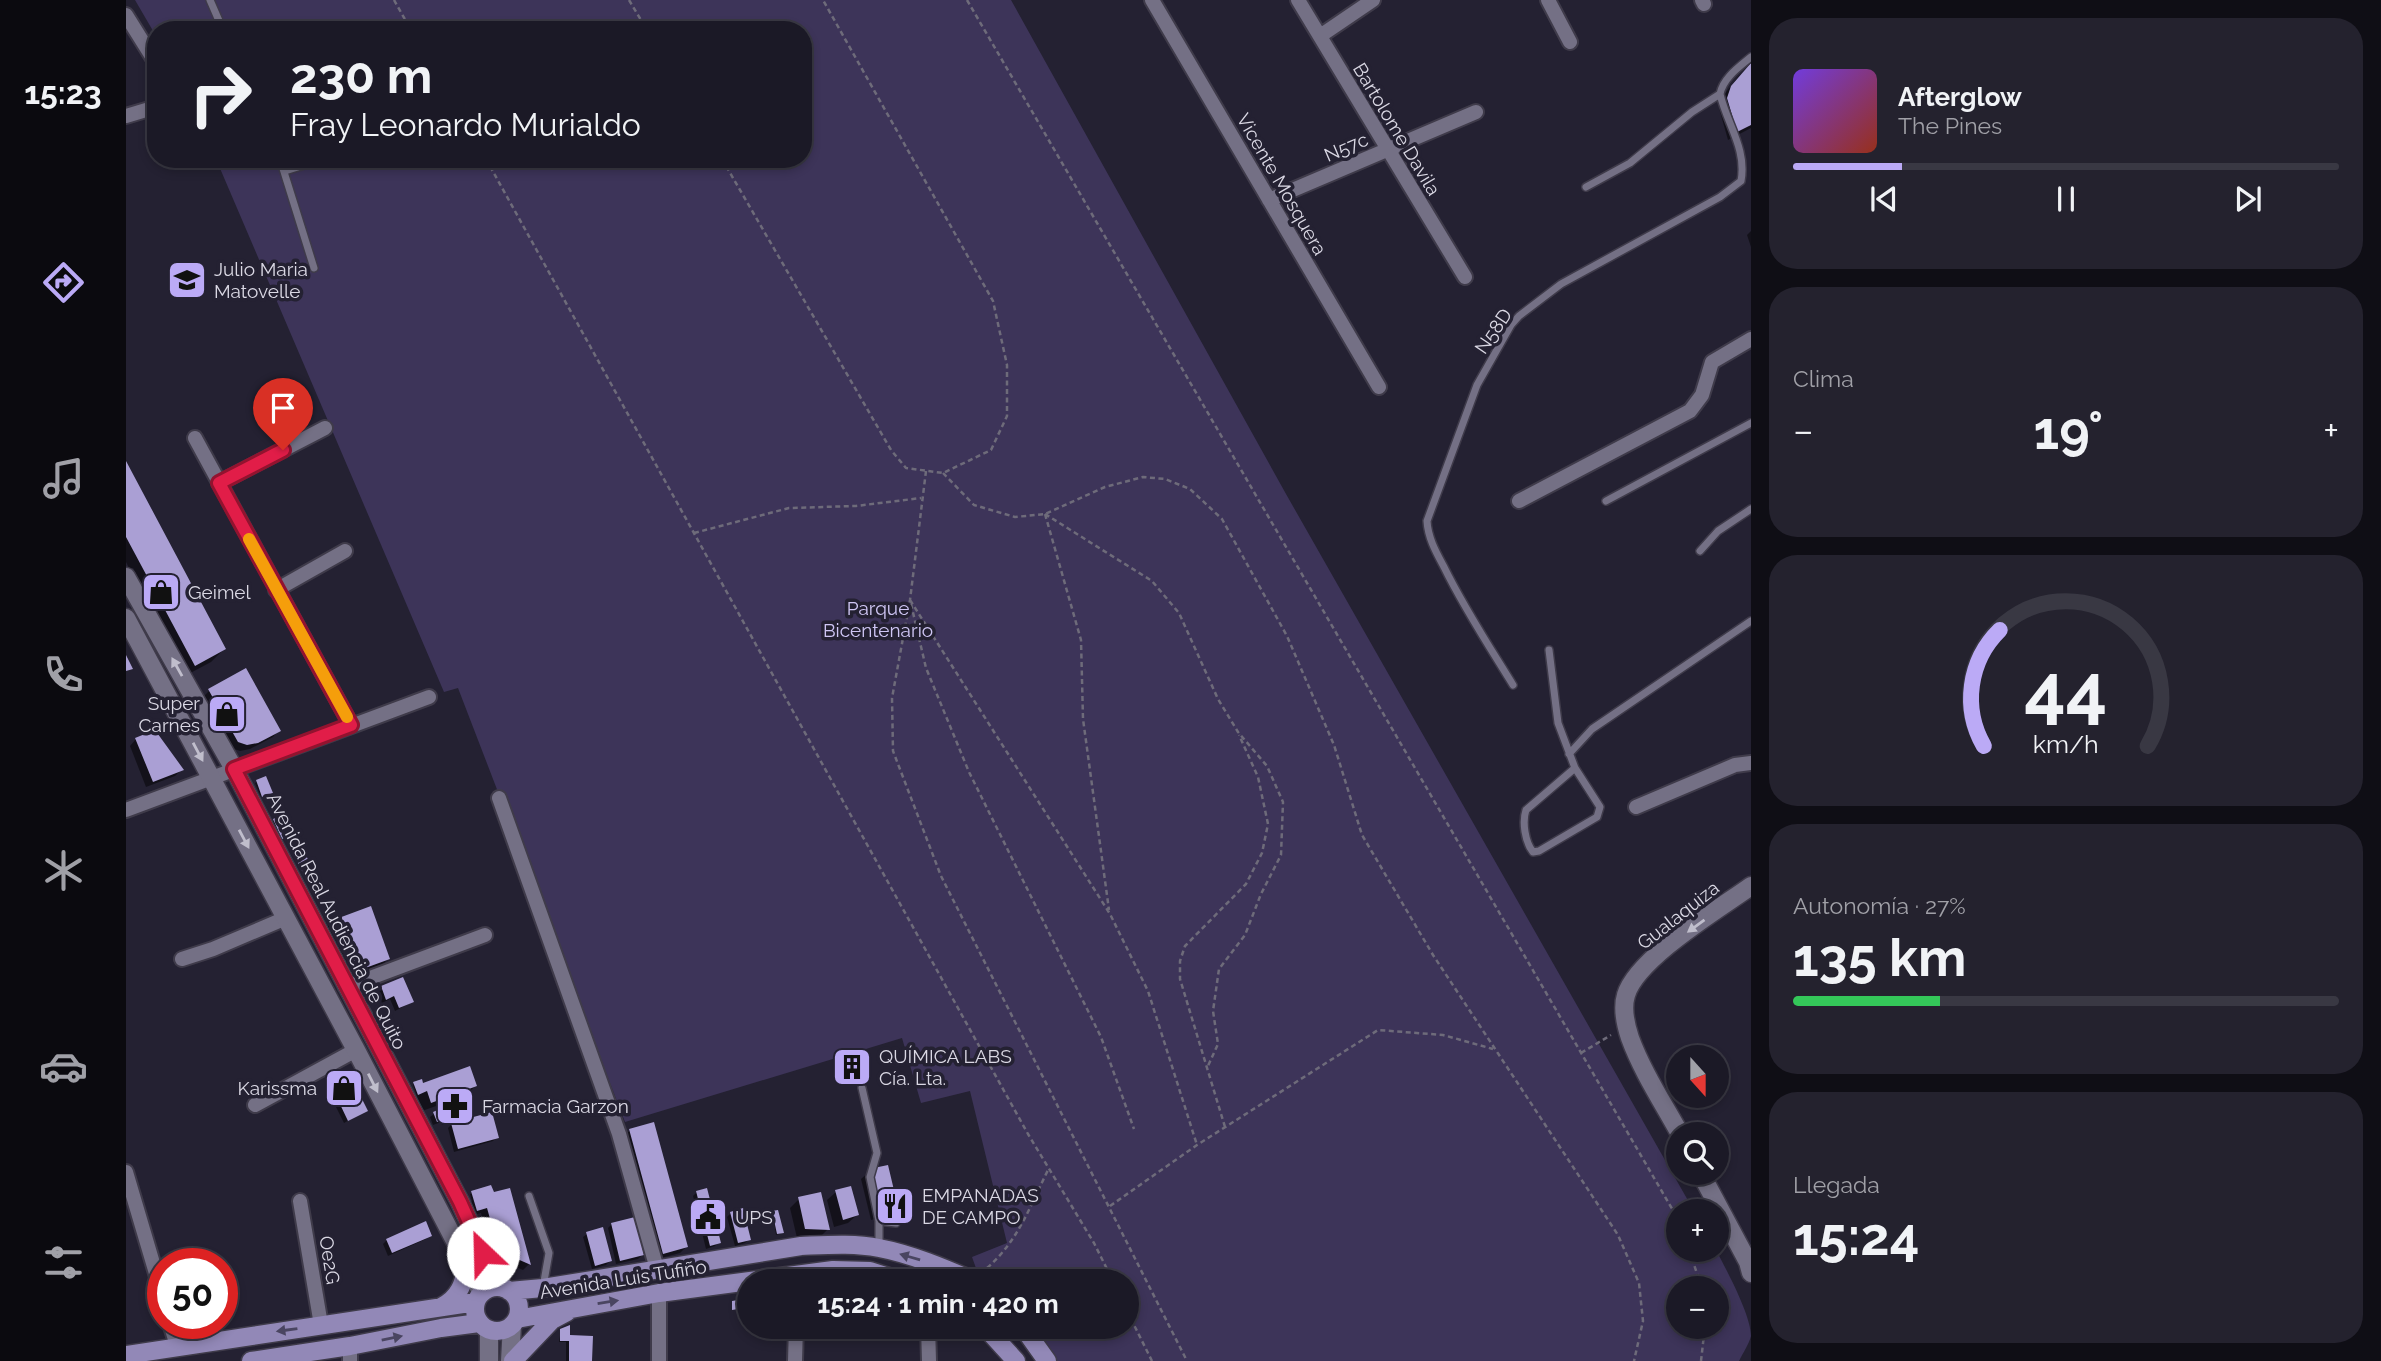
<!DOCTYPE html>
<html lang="es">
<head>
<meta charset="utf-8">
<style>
	body { margin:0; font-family:Raleway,sans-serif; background:#24222e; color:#f1f3f6; height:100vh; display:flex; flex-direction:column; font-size:26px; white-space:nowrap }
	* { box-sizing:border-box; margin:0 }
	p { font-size:23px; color:#a0a0a7 }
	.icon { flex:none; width:38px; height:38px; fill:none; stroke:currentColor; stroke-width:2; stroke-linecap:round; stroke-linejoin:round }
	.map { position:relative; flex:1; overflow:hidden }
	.details { display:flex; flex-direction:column; gap:18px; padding:18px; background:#0f0e15; width:630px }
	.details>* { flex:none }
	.hud { position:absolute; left:21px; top:21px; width:665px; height:147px; border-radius:28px; box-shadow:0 4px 10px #0003,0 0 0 2px #393843; background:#1b1926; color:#f1f3f6; overflow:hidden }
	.needle { width:46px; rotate:159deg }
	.fabs { position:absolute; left:1540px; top:1045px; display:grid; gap:14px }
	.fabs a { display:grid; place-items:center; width:63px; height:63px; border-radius:50%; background:#1b1926; box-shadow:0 4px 10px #0003,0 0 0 2px #393843; font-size:35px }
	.speed { position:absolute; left:21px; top:1248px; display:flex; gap:14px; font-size:35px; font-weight:700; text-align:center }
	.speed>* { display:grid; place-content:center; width:91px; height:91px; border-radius:50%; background:#1b1926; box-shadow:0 4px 10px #0003,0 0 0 2px #393843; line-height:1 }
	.speed .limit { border:10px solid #d22; background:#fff; color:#111 }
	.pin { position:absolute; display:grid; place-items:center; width:60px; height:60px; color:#fff; margin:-72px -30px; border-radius:50% 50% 50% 0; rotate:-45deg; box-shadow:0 0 7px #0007 }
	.pin .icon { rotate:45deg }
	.me { position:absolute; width:77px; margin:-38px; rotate:336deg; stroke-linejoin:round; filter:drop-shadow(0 0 5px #0008) }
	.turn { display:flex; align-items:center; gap:24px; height:147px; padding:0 28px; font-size:32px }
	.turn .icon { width:91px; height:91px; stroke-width:2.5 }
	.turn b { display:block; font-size:49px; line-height:60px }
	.big { font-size:52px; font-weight:700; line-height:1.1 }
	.details .tile { flex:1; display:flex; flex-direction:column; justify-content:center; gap:10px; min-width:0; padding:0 24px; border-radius:28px; background:#24222e }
	.details .dial { align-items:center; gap:0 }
	.dial svg { height:182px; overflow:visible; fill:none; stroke:#393843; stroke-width:7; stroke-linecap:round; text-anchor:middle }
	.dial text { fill:#f1f3f6; stroke:none }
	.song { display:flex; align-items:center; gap:21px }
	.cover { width:84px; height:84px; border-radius:10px; background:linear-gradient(135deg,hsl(260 70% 55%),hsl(10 70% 35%)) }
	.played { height:7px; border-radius:4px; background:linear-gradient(90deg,#bbaaf6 20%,#393843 20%) }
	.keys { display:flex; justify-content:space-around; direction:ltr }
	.heat { display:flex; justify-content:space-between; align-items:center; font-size:38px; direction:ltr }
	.charge { height:10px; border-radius:5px; background:linear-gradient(90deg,#34c759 27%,#393843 0) }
	.trip { position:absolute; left:611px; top:1269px; width:402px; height:70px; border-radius:35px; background:#1b1926; box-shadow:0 4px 10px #0003,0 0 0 2px #393843; font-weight:700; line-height:70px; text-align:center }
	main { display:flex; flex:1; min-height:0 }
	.tab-bar { display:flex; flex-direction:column; width:126px; justify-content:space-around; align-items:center; background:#0b0a0f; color:#a0a0a7 }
	.tab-bar .icon { width:49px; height:49px }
	.tab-bar .current { color:#bbaaf6 }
	.tab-bar b { font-size:32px; color:#f1f3f6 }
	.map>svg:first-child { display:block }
	.green { fill:#3d3459; fill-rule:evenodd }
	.shadow { fill:#0007 }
	.building { fill:#aa9fd4 }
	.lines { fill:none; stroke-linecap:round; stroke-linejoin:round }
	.service-casing { stroke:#3f3b4a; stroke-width:10 }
	.minor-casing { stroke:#3f3b4a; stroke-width:18 }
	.tertiary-casing { stroke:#3f3b4a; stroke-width:21 }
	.secondary-casing { stroke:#3f3b4a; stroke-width:21 }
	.primary-casing { stroke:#3f3b4a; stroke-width:21 }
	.path { stroke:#6e6b7a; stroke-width:2.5; stroke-dasharray:5 3.5; stroke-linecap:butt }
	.service { stroke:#747085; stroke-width:7 }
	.minor { stroke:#747085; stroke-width:14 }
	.tertiary { stroke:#747085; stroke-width:18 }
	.secondary { stroke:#747085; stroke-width:18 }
	.primary { stroke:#9288b7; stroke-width:18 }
	.oneway { fill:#c0becc }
	.oneway2 { fill:#4a4561 }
	.route-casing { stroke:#92132f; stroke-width:18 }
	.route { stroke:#e11d48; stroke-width:12 }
	.slow { stroke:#f59e0b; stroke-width:12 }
	.labels { text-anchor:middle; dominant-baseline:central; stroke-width:7; stroke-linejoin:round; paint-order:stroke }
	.street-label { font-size:19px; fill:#dad8e4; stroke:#242132 }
	.poi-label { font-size:19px; fill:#dad8e4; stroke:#242132; text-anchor:start }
	.park-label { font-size:19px; fill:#cfc6f4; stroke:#242132 }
</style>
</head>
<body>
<main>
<nav class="tab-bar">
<b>15:23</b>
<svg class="icon current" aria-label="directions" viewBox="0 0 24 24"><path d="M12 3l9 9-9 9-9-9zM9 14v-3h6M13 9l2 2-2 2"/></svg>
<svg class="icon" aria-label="music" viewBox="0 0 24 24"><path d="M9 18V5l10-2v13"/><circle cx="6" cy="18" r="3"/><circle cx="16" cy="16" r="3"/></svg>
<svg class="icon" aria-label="phone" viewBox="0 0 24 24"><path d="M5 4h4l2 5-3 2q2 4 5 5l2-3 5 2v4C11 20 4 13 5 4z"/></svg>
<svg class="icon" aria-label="climate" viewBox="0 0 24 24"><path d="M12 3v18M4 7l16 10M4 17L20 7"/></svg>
<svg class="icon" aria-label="car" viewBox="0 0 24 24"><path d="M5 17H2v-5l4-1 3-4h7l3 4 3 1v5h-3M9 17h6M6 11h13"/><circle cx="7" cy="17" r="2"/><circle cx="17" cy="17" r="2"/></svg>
<svg class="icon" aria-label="filters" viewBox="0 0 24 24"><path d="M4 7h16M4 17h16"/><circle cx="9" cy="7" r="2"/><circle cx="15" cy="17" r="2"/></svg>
</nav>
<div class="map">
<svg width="1625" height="1361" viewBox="0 0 1625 1361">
	<rect width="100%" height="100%" fill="#242132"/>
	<path class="green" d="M9 0H885L1160 494 1568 1211H1552V1250H1590C1600 1269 1625 1315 1625 1336 1623 1344 1617 1353 1613 1361H929L908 1327 1001 1326V1281H862L851 1271 846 1257 881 1243 844 1091 795 1103 776 1038 499 1122 332 688 318 692 90 159H677V30H30V36ZM1552 1288H1591V1326H1552Z"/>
	<path class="shadow" d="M1625 65V128L1602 140 1593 108 1597 96 1612 77Z
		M1625 231V247L1621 235Z
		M0 464 98 649 85 662 55 678 17 594 25 586 18 589 7 568 4 570 0 562Z
		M83 691 153 730 147 737 124 749 114 751 105 748 70 704Z
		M31 726 40 730 29 733 55 770 49 776 20 787 4 746 10 739 31 731Z
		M139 778 143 794 135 797 129 783Z
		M148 821 162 836 154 839 147 822Z
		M166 847 186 878 180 880 165 848Z
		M203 924 262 959 256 965 225 977 197 930Z
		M276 979 286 1002 269 1011 264 999 256 1003 252 992Z
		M220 1072 240 1110 218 1123 199 1085Z
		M288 1084 296 1085 349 1086 341 1095 296 1111 287 1085Z
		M308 1114H338L316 1125 315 1122 307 1125 304 1117Z
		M326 1124 371 1137 367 1141 328 1152 322 1128Z
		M504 1130 561 1246 554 1253 531 1259 498 1137Z
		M744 1171 770 1207 761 1216 745 1220 735 1179Z
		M364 1187 403 1264 397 1270 367 1257 355 1213 344 1216 341 1206 346 1201 344 1194Z
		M571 1192 593 1242 589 1246 580 1249 567 1196Z
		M710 1192 731 1215 722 1223 708 1227 701 1200Z
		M673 1199 702 1229 693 1238H671L664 1208Z
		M605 1213 623 1239 619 1243 609 1246 601 1217Z
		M647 1213 655 1233 650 1235Z
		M486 1224 516 1255 512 1259 490 1264 482 1228Z
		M461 1234 484 1261 480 1265 466 1269 457 1237Z
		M304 1235 300 1239 262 1256 257 1244 261 1240Z
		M435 1330 442 1337 465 1361H440V1342H433Z"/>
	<path class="building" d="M1625 63V125L1611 132 1601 98 1605 86Z
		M0 461 100 649 69 666 0 537Z
		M0 655 7 669 0 671Z
		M120 668 155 731 132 743 121 745 112 742 82 689Z
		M39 722 43 729 32 732 30 725Z
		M29 730 58 770 27 782 9 738Z
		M140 776 147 793 136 797 130 780Z
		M157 815 166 835 156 839 147 819Z
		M174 842 190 877 182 880 174 868 165 845Z
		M245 906 264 959 231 971 202 922Z
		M277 977 288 1002 273 1008 268 996 260 1000 255 986Z
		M736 1053 742 1075 717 1082 711 1059Z
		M344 1066 351 1086 305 1103 301 1091 292 1095 287 1082 296 1079 297 1083Z
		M221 1069 242 1111 222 1121 202 1079Z
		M335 1100 340 1114 320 1123 319 1119 311 1122 307 1112Z
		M366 1112 373 1138 332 1149 325 1123Z
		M528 1122 562 1247 537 1254 503 1129Z
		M762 1165 772 1207 753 1212 743 1169Z
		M365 1185 368 1192 384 1188 405 1265 373 1251 361 1208 351 1211 345 1191Z
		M725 1186 733 1215 717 1220 709 1190Z
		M581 1188 595 1243 584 1246 570 1191Z
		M695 1192 704 1230 679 1229 672 1197Z
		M617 1208 625 1240 612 1243 604 1212Z
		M652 1210 658 1233 651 1234 646 1211Z
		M509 1217 518 1255 494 1261 485 1223Z
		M300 1221 306 1236 266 1253 260 1239Z
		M477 1227 486 1261 469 1266 460 1232Z
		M612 1300V1309L606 1310V1301Z
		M444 1325V1335L467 1336 466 1361H443V1341H434V1329Z"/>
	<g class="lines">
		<g class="service-casing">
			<path id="service" d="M84 0 97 30
				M154 159 188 268
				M159 171 198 159
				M1460 187 1504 163 1566 112 1594 94
				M1480 501 1625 423
				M1574 551 1592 531 1625 509
				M1423 650 1432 723 1449 768 1474 807 1471 817 1413 851 1407 852C1399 842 1396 822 1400 810L1449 768
				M1387 685C1363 646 1338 608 1318 567 1310 552 1302 538 1301 521L1351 385 1385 325 1393 316 1435 284 1594 197 1615 181C1621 149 1601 124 1594 94 1597 78 1613 67 1625 57
				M1443 754 1466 729 1625 621
				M736 1088 751 1153 744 1177 753 1221V1248
				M403 1196 423 1253 417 1287
				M753 1221 770 1223"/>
		</g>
		<g class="minor-casing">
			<path id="minor" d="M1026 0 1253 387
				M1172 0 1339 277
				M1422 0 1444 42
				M1576 0 1578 4
				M0 15 30 63
				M1194 36 1247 0
				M0 116 30 107
				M1143 200 1350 112
				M69 438 225 725
				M93 483 199 428
				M1393 501 1564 411 1576 395 1586 362 1625 339
				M150 590 219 551
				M373 798 493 1134 531 1269
				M1510 807 1609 765 1625 763
				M0 810 303 697
				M56 959 87 949 160 918
				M220 987 359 935
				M129 1105 230 1050
				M0 1172 37 1297
				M174 1201 195 1325
				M44 1323 51 1346
				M802 1326 803 1361
				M224 1361V1346
				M533 1361V1293
				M669 1361 670 1326"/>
		</g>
		<g class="tertiary-casing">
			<path id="tertiary" d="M1554 1134C1537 1103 1516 1071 1504 1038 1500 1026 1496 1008 1500 995 1511 958 1593 909 1625 886
				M1574 1172 1622 1262 1625 1273"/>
		</g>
		<g class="secondary-casing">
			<path id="secondary" d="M0 577 108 769 334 1202 357 1253 378 1288
				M0 618 230 1050 356 1293
				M363 1361V1330
				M384 1361 386 1325"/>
		</g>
		<g class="primary-casing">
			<path id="primary" d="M349 1309a22 22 0 1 1 44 0a22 22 0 1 1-44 0Z
				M383 1291 417 1288 675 1246C701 1245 728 1243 753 1248 785 1254 818 1268 848 1281
				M315 1307C333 1298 339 1283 340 1264
				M391 1319 533 1293 707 1270 744 1271 775 1281
				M858 1326 890 1361
				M896 1326 921 1361
				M0 1355 350 1302
				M125 1361 224 1346 315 1328 353 1323
				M387 1361 426 1320 441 1312"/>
		</g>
		<path class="path" d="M268 0 285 30
			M503 0 521 30
			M841 0 1552 1219
			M360 159 902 1134 968 1243 987 1281
			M596 159 765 450 780 468 817 473 865 450 881 416V365L867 301 697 0
			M800 471 784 600 766 698 767 751 815 876 1061 1361
			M817 473 848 505 889 517 919 514 979 487 1017 477 1039 479 1064 489 1096 519 1161 636 1208 745 1236 835 1307 955 1492 1235 1513 1283 1517 1321 1508 1361
			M919 514 1026 581 1053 613 1092 699 1112 732 1141 766 1157 802 1155 855 1135 894 1119 935 1093 969 1087 1011 1092 1044 1081 1068
			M919 514 955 640 957 719 983 910
			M568 533 663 508 730 506 795 498
			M784 600 984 914 1022 991 1071 1145
			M785 604 800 668 843 772 975 1037 1008 1129
			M1455 1053 1485 1035
			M1099 1127 1054 979V961L1059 946 1120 884 1136 853 1142 824 1132 777 1113 735
			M984 1206 1071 1145 1252 1030 1317 1035 1367 1049
			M1563 1250 1576 1288
			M861 1268C893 1240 904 1206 923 1168
			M1001 1311 1026 1361
			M1575 1361 1579 1326"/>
		<use href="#service" class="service"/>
		<use href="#minor" class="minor"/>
		<use href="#tertiary" class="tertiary"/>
		<use href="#secondary" class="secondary"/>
		<use href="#primary" class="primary"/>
	</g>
	<defs><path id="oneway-solid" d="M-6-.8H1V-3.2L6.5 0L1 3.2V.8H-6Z" transform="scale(1.75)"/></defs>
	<g class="oneway">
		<use href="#oneway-solid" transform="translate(51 667) rotate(-119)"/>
		<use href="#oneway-solid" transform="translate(72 752) rotate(62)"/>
		<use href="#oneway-solid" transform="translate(118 839) rotate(62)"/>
		<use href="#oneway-solid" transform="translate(1570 926) rotate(144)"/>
		<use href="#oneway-solid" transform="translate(247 1083) rotate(63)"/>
	</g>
	<g class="oneway2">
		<use href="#oneway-solid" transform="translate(784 1257) rotate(-164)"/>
		<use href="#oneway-solid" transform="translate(482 1302) rotate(-9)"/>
		<use href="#oneway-solid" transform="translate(161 1330) rotate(172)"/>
		<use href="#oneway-solid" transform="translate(266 1338) rotate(-11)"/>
	</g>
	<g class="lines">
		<g class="route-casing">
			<path id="route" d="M157 450 93 483 225 725 108 769 334 1202 357 1253"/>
		</g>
		<use href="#route" class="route"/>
		<path class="slow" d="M123 539 221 717"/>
	</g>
	<defs>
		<g id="school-square" transform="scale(2.0125)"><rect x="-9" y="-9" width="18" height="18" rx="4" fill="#bbaaf6" stroke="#242132"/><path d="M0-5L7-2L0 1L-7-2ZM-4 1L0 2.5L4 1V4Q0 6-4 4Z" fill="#111"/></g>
		<g id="shop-square" transform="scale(2.0125)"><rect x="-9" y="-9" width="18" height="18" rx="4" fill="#bbaaf6" stroke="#242132"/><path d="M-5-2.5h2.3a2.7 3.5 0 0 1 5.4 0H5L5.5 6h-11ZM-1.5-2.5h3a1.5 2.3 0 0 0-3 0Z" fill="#111"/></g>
		<g id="building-square" transform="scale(2.0125)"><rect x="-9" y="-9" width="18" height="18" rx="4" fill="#bbaaf6" stroke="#242132"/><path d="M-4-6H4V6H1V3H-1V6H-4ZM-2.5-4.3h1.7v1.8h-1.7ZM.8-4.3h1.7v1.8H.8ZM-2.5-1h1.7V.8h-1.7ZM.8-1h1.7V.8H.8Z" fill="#111"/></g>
		<g id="pharmacy-square" transform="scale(2.0125)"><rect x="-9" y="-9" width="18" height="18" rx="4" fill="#bbaaf6" stroke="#242132"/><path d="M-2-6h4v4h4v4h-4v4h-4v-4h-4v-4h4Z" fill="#111"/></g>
		<g id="restaurant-square" transform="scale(2.0125)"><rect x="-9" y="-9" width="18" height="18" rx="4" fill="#bbaaf6" stroke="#242132"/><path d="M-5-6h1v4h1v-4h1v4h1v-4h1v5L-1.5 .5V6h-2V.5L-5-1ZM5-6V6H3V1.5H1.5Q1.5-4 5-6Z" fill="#111"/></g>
		<g id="civic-square" transform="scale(2.0125)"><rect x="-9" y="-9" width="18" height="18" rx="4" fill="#bbaaf6" stroke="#242132"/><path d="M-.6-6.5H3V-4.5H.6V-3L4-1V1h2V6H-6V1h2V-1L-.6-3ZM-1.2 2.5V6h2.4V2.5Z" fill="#111"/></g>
	</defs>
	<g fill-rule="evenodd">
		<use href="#school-square" x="61" y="280"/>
		<use href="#shop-square" x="35" y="592"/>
		<use href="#shop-square" x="101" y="714"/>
		<use href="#building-square" x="726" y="1067"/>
		<use href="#shop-square" x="218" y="1088"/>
		<use href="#pharmacy-square" x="329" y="1106"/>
		<use href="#restaurant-square" x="769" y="1206"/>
		<use href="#civic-square" x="582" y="1217"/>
	</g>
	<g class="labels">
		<g class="street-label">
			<text transform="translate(1271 129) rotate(59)">Bartolome Davila</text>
			<text transform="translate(1220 147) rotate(-23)">N57c</text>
			<text transform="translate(1156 184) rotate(60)">Vicente Mosquera</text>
			<text transform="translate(1367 331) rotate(-56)">N58D</text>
			<text transform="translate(1552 915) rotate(-38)">Gualaquiza</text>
			<text transform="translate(211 921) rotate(63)">Avenida Real Audiencia de Quito</text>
			<text transform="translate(204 1260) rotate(81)">Oe2G</text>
			<text transform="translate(497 1279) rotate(-9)">Avenida Luis Tufiño</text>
		</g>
		<g class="poi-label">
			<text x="88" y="269">Julio Maria<tspan x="88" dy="22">Matovelle</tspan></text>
			<text x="62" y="592">Geimel</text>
			<text x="74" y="703" text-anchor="end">Super<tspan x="74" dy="22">Carnes</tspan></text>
			<text x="753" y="1056">QUÍMICA LABS<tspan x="753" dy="22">Cía. Lta.</tspan></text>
			<text x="191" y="1088" text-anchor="end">Karissma</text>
			<text x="356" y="1106">Farmacia Garzon</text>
			<text x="796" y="1195">EMPANADAS<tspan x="796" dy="22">DE CAMPO</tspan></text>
			<text x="609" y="1217">UPS</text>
		</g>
		<g class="park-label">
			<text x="752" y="608">Parque<tspan x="752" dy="22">Bicentenario</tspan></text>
		</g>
	</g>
</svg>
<div class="fabs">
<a><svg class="needle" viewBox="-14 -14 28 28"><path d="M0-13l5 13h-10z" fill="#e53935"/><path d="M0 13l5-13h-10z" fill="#a0a0a7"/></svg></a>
<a><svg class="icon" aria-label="search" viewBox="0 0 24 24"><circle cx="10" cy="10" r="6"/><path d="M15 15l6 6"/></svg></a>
<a>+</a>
<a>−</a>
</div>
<div class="speed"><div class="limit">50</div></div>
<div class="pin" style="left:157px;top:450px;background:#d93025"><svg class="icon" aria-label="arrive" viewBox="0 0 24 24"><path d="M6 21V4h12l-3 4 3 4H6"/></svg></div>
<svg class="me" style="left:357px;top:1253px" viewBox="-20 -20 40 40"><circle r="19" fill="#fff"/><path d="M0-13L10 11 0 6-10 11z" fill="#e11d48"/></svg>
<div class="trip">15:24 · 1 min · 420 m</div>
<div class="hud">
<div class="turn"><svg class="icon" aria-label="right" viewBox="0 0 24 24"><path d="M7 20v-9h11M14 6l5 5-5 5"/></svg><div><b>230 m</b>Fray Leonardo Murialdo</div></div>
</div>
</div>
<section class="details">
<div class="tile">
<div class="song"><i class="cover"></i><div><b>Afterglow</b><p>The Pines</p></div></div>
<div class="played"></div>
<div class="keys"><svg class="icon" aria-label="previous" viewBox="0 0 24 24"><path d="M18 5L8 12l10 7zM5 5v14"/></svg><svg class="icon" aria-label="pause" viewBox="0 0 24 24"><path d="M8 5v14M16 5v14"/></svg><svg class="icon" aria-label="next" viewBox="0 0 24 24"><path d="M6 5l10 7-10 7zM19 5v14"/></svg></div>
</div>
<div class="tile"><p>Clima</p>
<div class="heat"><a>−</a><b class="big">19°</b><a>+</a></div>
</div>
<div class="tile dial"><svg viewBox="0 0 100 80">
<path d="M14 69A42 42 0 1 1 86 69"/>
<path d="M14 69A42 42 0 0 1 21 18" stroke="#bbaaf6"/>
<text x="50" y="56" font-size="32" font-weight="700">44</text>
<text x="50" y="72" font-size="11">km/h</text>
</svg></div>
<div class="tile"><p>Autonomía · 27%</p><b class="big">135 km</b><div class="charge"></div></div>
<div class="tile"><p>Llegada</p><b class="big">15:24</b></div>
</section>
</main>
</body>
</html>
